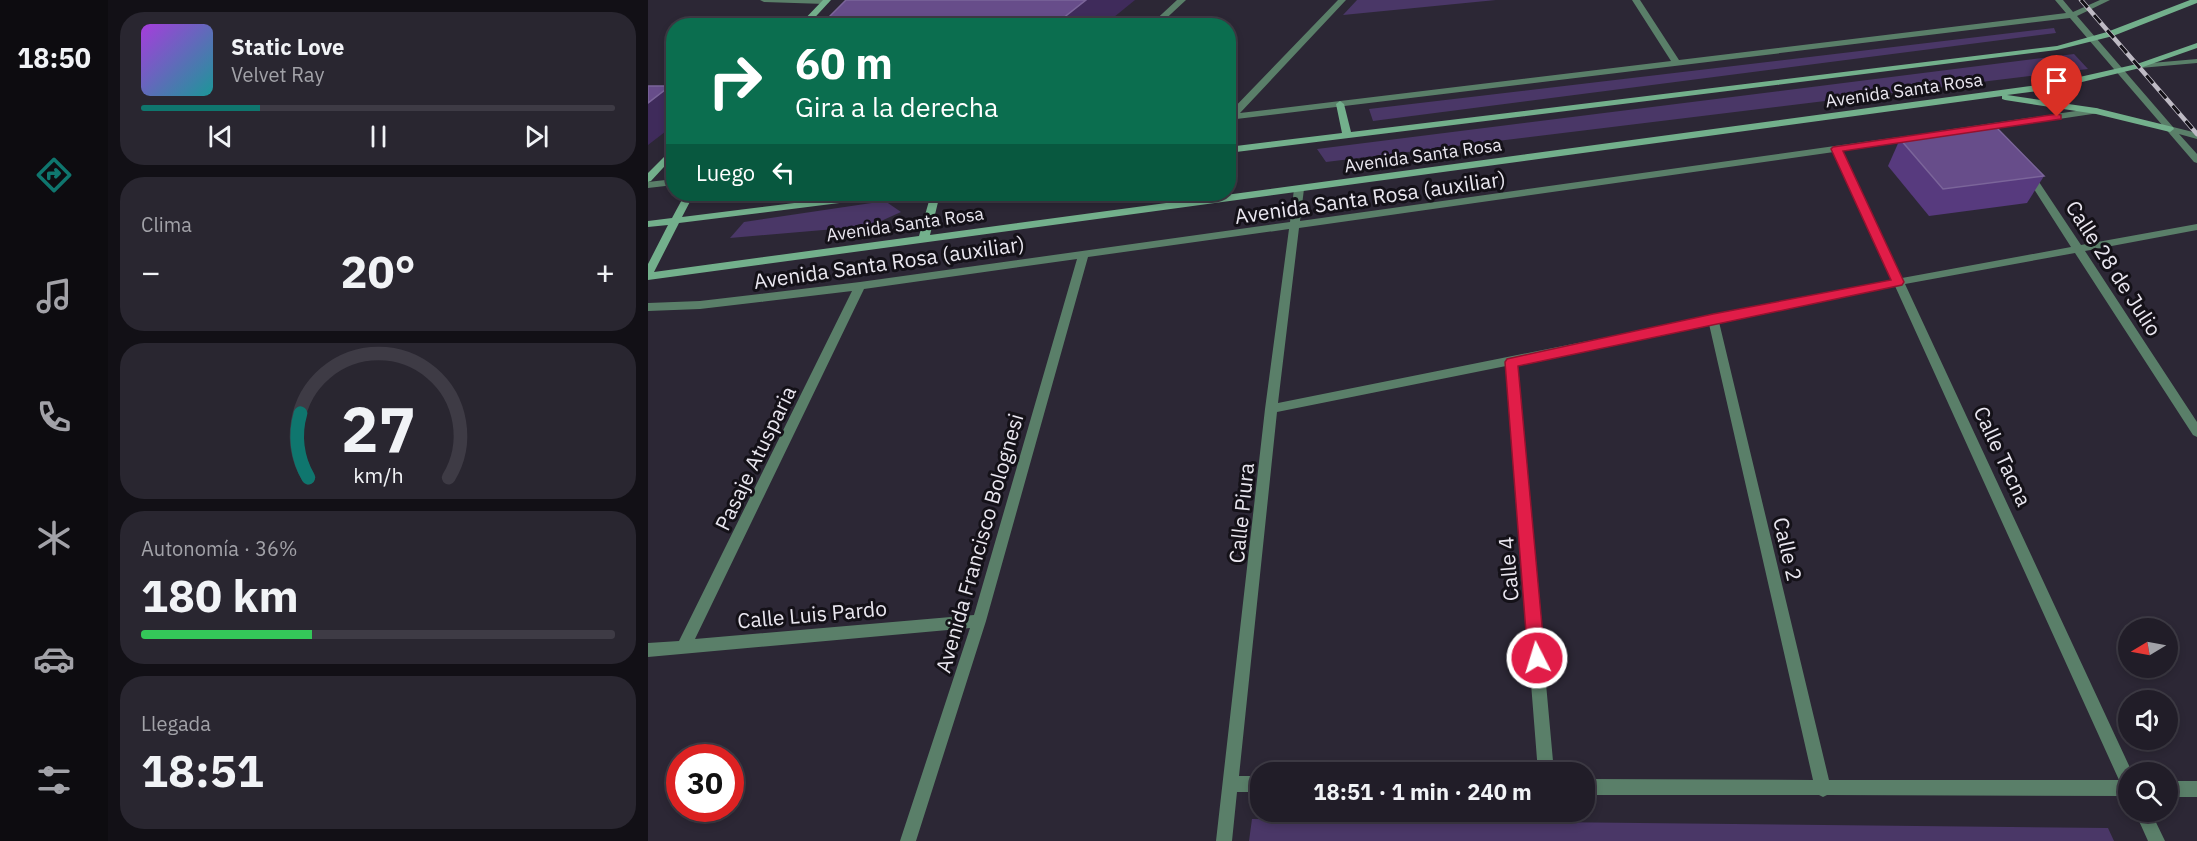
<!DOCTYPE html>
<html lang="es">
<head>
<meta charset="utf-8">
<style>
	body { margin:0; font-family:"IBM Plex Sans",sans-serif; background:#292630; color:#f1f3f6; height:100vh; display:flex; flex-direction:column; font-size:22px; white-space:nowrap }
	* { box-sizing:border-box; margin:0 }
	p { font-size:20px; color:#a2a2a8 }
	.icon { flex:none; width:33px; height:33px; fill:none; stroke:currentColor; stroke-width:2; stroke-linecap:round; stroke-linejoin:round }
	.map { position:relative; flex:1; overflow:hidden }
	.side { display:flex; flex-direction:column; gap:12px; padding:12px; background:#121016; width:540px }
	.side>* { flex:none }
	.banner { position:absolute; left:18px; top:18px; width:570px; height:183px; border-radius:24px; box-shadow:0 3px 9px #0003,0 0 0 2px #3e3b45; background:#0b6e4f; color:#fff; overflow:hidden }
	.needle { width:39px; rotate:260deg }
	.controls { position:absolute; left:1470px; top:618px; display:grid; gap:12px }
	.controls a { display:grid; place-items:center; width:60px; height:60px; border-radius:50%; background:#211d28; box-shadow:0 3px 9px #0003,0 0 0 2px #3e3b45; font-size:30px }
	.speed { position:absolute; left:18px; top:744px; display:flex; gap:12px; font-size:30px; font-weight:700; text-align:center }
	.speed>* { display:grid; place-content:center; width:78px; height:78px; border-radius:50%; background:#211d28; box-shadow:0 3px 9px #0003,0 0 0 2px #3e3b45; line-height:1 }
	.speed .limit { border:9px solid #d22; background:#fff; color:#111 }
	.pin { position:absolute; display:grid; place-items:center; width:51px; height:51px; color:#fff; margin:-62px -26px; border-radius:50% 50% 50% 0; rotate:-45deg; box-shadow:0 0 6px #0007 }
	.pin .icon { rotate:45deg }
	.me { position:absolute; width:66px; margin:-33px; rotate:355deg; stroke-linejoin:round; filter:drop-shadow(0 0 4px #0008) }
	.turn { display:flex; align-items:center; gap:21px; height:126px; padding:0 30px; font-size:27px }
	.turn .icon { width:78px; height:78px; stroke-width:2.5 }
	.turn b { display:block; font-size:42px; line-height:51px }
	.then { display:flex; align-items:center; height:57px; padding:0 30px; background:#0003; gap:12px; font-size:22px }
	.big { font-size:45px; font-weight:700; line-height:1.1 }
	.side .tile { flex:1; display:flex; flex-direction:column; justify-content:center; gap:9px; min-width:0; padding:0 21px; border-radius:24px; background:#292630 }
	.side .dial { align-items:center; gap:0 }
	.dial svg { height:156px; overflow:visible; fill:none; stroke:#3e3b45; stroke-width:7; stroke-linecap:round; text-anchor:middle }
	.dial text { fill:#f1f3f6; stroke:none }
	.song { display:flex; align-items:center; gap:18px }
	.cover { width:72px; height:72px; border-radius:9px; background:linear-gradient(135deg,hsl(280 70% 55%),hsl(180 70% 35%)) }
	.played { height:6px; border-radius:3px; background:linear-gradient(90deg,#0f766e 25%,#3e3b45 25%) }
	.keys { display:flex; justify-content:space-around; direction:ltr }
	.heat { display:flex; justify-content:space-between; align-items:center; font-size:33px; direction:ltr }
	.charge { height:9px; border-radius:4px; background:linear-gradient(90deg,#34c759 36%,#3e3b45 0) }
	.trip { position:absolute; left:602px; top:762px; width:345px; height:60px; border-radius:24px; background:#211d28; box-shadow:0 3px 9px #0003,0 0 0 2px #3e3b45; font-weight:700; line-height:60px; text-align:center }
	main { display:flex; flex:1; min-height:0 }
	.dock { display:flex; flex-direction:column; width:108px; justify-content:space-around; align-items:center; background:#0d0c10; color:#a2a2a8 }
	.dock .icon { width:42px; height:42px }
	.dock .current { color:#0f766e }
	.dock b { font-size:27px; color:#f1f3f6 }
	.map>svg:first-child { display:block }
	.green { fill:#4a3767 }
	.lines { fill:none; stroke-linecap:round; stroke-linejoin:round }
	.street { fill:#5a7f69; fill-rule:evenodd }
	.secondary { fill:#73b08c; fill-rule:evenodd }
	.rail-casing { stroke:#bebac4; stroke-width:4.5 }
	.rail { stroke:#141118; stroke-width:3; stroke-dasharray:10; stroke-linecap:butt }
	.wall { fill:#573a7e }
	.shaded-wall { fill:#3f2b5b }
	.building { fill:#674d8a; stroke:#7b659a; stroke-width:1.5 }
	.route { fill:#e11d48; stroke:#92132f; stroke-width:1.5 }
	.labels { text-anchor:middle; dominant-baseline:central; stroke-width:6; stroke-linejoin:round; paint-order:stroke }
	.far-street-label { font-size:18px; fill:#eae7f0; stroke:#141118 }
	.street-label { font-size:21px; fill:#eae7f0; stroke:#141118 }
</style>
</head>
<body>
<main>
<nav class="dock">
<b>18:50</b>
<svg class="icon current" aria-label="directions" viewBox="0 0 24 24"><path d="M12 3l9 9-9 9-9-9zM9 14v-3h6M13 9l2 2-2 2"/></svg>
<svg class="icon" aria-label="music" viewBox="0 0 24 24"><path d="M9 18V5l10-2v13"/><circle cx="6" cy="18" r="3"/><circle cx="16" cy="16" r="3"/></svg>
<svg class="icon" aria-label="phone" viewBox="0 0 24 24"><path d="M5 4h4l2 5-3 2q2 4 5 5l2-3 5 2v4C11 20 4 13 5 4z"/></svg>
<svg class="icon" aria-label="climate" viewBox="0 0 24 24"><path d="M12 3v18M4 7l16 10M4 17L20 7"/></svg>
<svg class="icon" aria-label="car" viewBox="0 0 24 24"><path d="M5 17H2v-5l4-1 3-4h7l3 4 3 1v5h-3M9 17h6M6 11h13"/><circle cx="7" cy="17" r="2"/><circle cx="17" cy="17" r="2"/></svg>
<svg class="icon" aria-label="filters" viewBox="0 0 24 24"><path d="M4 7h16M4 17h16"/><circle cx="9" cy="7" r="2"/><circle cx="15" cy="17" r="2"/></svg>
</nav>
<section class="side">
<div class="tile">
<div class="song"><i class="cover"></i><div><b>Static Love</b><p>Velvet Ray</p></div></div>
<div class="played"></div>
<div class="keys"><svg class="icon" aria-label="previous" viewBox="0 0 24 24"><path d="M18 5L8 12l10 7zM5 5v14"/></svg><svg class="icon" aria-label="pause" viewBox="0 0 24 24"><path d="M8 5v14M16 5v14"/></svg><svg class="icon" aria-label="next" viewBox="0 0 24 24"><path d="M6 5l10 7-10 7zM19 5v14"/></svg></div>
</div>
<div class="tile"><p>Clima</p>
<div class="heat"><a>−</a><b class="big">20°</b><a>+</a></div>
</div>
<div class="tile dial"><svg viewBox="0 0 100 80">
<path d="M14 69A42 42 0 1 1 86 69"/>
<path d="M14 69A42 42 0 0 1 10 36" stroke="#0f766e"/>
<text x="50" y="56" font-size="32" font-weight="700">27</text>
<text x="50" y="72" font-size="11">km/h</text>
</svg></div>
<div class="tile"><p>Autonomía · 36%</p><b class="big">180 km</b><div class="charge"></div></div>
<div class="tile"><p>Llegada</p><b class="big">18:51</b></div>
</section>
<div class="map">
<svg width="1549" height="841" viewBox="0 0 1549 841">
	<rect width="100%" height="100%" fill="#2c2735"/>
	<path class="green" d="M709 0H848L695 15Z
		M1406 28 1408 33 725 121 721 109Z
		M1426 54 1440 69 678 162 669 149Z
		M237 201 253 212 222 226 82 238 96 222Z
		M604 819 1460 828 1466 841H601Z"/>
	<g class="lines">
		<path class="street" d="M112 0H178L181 2 177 4 116 2Z
			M529 0H538L510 26H501Z
			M690 0H698L592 113 1023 61 984 0H992L1031 60 1418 13 1407 0H1415L1425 12 1452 0H1462L1429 16 1525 127 1549 133V139L1531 134 1549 154V163L1546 162 1422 18 580 120V114Z
			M1549 59V63L1492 68 1488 66 1492 64Z
			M1448 108 1451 109V113L1291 137 1286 134 1291 131Z
			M1265 135 1268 136V140L1194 151 1254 278 1423 247 1377 175 1382 172 1385 173 1433 245 1549 224V230L1437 251 1549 422V437L1545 435 1427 253 1257 284 1484 772H1480V796L1179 795 1175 797 1171 795H936V779L1165 780 1061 324 869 363 906 772H890L858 366 629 412 591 776H612V792H589L584 841H568L617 409 641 229 440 257 338 621 268 841H252L322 628 0 657V643L31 641 204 291 52 309 0 311V303L52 301 212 282 642 222 646 189 651 186 656 189 652 221ZM1186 152 1244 280 630 403 651 228ZM429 259 326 615 47 639 216 289ZM1247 286 1471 780H1181L1071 322Z
			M26 179V185L0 188V182Z
			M1520 781H1549V797H1520Z
			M1487 812H1503L1517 841H1500Z"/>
		<path class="secondary" d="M175 0H183L159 26H150Z
			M1542 0H1549V3L1465 36 1409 50 580 153V147L694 133 688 104 692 101 696 104 703 132 1409 46 1459 32Z
			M1549 43V48L1492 68 1405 89 1359 95 1448 108 1525 127 1526 129 1522 132 1448 114 1357 100 1354 99V96L0 280V264L20 225 0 227V221L24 218 37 194H46L34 217 219 194H244L239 197 31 223 6 272 271 236 283 194H292L282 235 1405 83 1489 64Z
			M26 147V156L3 181 0 182V173Z"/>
		<g class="rail-casing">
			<path id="rail" d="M1433 0 1549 134"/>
		</g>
		<use href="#rail" class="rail"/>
	</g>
	<path class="wall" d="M1252 139 1396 176 1379 203 1281 216 1240 166Z"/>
	<path class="shaded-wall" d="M438 0H487L455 26H405Z
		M22 86 26 92V125L0 145V103Z"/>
	<path class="building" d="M198 0H438L405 26H172Z
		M0 86H22L0 103Z
		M1348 127 1396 176 1295 189 1252 139Z"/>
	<path class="route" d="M1409 114 1413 115V119L1195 151 1256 282 1254 285 870 366 897 658 894 664 889 666 883 664 880 658 857 362 859 359 1065 314 1243 280 1183 149 1185 147Z"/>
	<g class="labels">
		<g class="far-street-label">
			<text transform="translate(1256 90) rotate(-8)">Avenida Santa Rosa</text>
			<text transform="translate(775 155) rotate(-8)">Avenida Santa Rosa</text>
			<text transform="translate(257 224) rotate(-8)">Avenida Santa Rosa</text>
		</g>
		<g class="street-label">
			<text transform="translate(722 197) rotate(-8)">Avenida Santa Rosa (auxiliar)</text>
			<text transform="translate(241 262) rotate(-8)">Avenida Santa Rosa (auxiliar)</text>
			<text transform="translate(1466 268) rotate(57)">Calle 28 de Julio</text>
			<text transform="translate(1355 456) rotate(65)">Calle Tacna</text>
			<text transform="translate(107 458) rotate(-64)">Pasaje Atusparia</text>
			<text transform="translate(593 513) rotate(-84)">Calle Piura</text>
			<text transform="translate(331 543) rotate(-74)">Avenida Francisco Bolognesi</text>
			<text transform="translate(1140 549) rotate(77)">Calle 2</text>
			<text transform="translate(860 569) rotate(-95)">Calle 4</text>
			<text transform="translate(164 614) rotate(-5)">Calle Luis Pardo</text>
		</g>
	</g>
</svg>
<div class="controls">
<a><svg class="needle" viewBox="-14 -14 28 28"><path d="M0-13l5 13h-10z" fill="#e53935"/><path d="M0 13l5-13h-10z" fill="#a2a2a8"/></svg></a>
<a><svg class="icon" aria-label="sound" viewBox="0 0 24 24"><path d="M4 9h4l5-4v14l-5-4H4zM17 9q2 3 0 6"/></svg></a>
<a><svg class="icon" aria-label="search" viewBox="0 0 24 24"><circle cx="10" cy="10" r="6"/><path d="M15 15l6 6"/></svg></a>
</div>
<div class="speed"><div class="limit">30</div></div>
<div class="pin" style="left:1409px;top:117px;background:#d93025"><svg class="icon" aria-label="arrive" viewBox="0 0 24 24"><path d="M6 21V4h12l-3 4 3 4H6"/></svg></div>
<svg class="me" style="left:889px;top:658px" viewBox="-20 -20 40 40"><circle r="17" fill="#e11d48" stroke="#fff" stroke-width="3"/><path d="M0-11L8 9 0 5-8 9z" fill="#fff"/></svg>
<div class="trip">18:51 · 1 min · 240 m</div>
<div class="banner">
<div class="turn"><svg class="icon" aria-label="right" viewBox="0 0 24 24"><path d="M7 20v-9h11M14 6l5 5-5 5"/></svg><div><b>60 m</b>Gira a la derecha</div></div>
<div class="then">Luego<svg class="icon" aria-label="left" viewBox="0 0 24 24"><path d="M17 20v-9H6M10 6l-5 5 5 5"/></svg></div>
</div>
</div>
</main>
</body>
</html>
